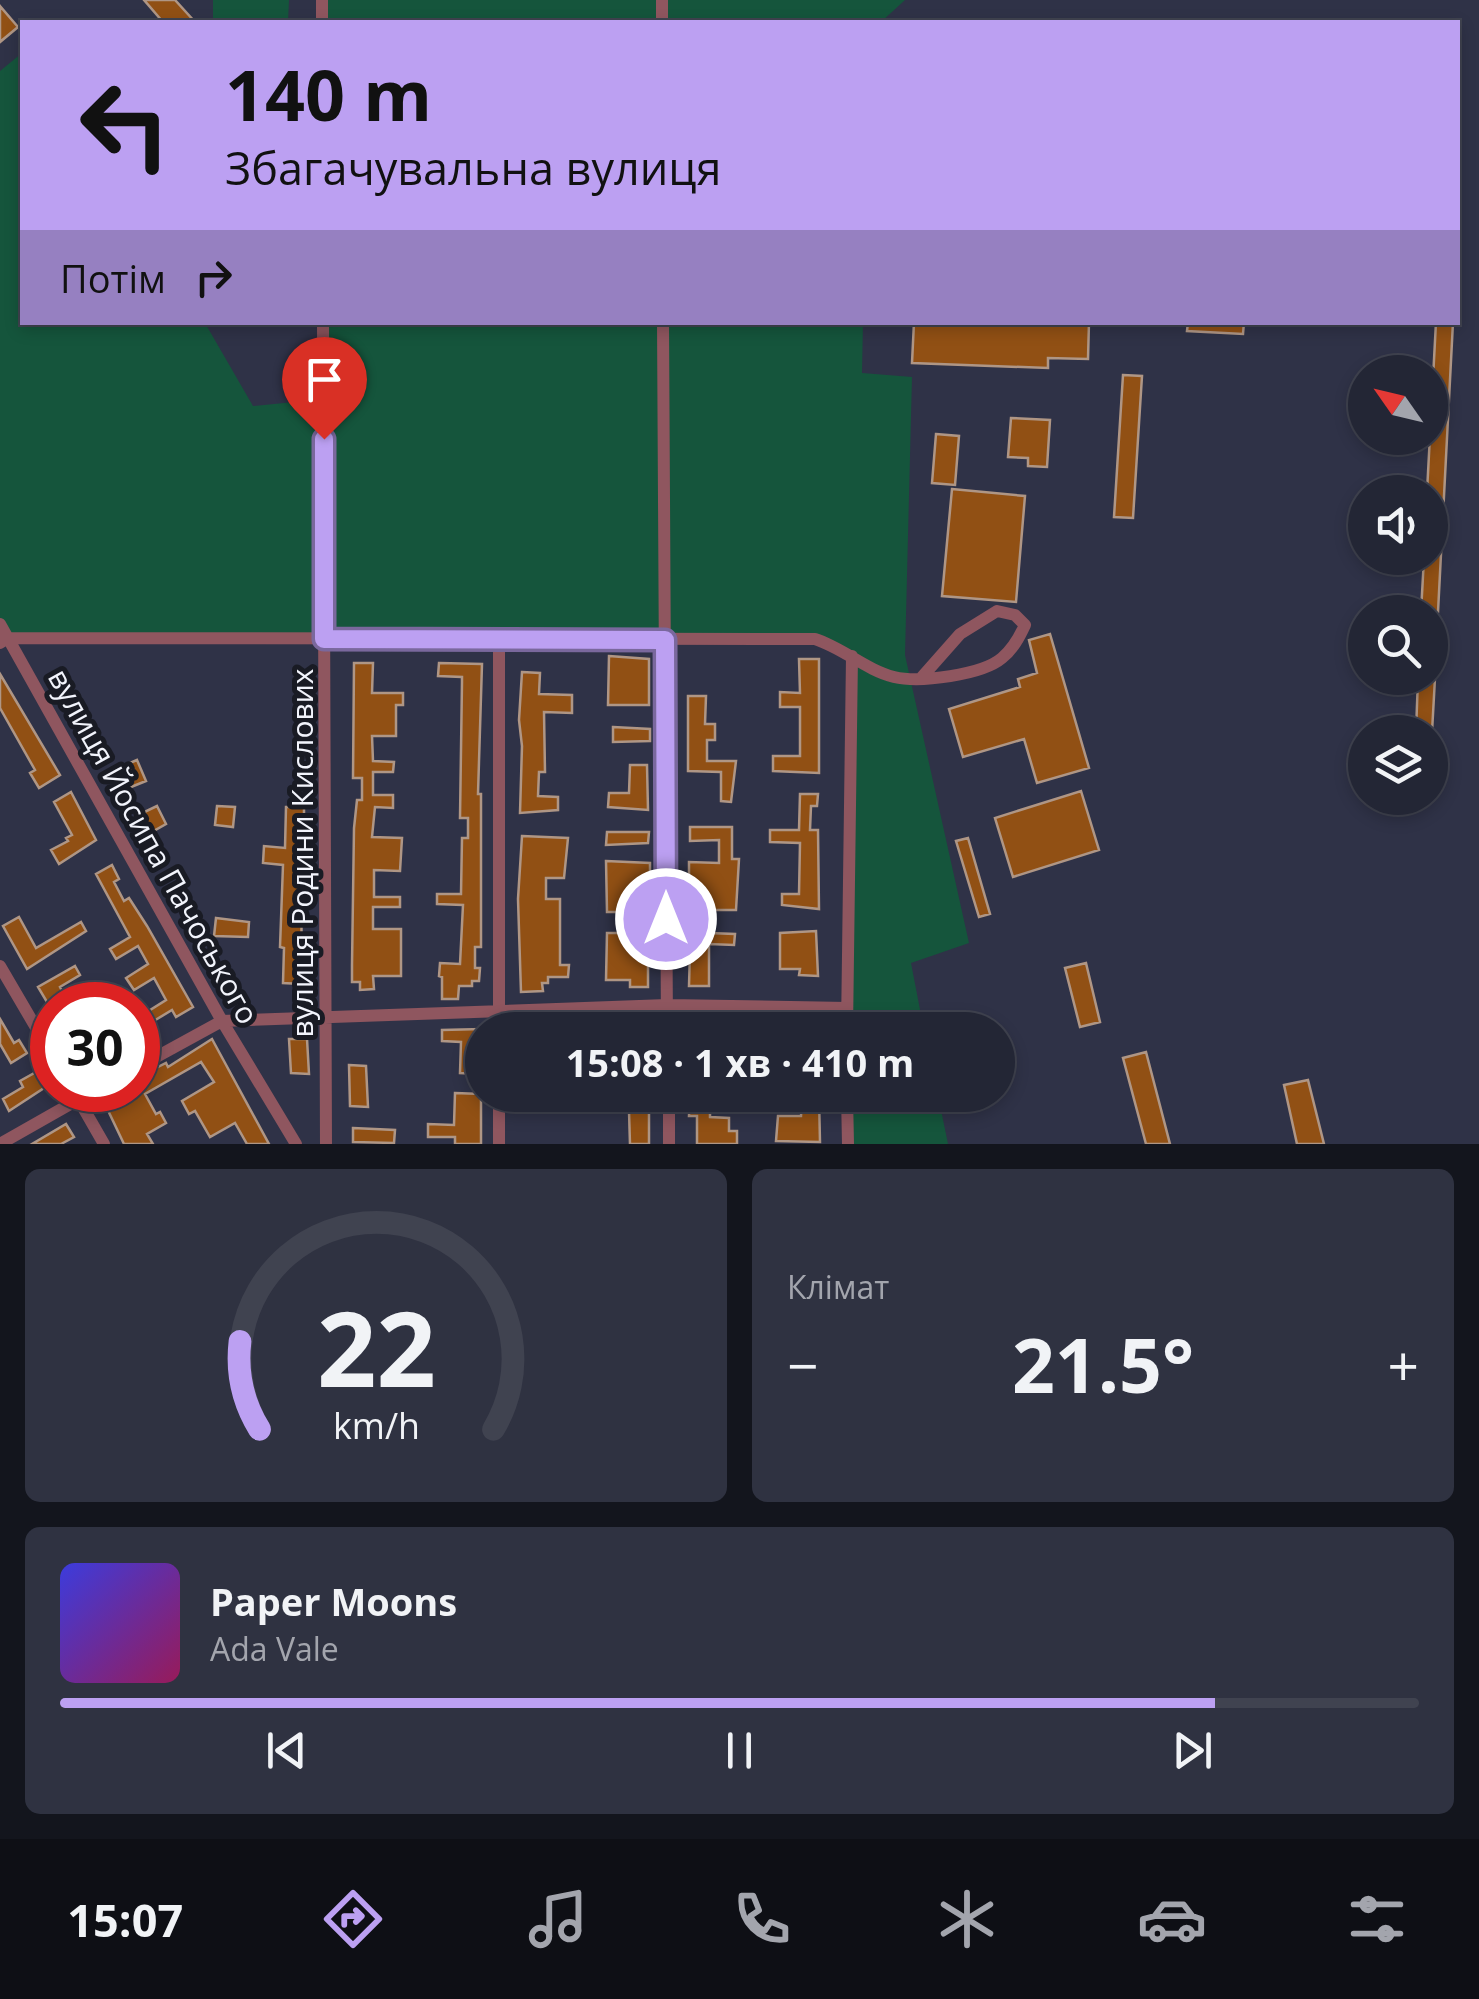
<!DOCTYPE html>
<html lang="uk">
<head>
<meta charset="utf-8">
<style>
	body { margin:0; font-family:"Open Sans",sans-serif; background:#2f3241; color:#f1f3f6; height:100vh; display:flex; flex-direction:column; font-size:38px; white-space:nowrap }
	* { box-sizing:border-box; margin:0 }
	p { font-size:32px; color:#a3a5ad }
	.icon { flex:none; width:55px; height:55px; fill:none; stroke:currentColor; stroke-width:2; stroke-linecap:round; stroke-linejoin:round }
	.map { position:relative; height:1144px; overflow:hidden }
	.side { display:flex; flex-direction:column; gap:25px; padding:25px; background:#13151d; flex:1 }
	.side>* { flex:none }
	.top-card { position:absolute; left:20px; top:20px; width:1440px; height:305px; border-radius:0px; box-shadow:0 5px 15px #0003,0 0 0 2px #404350; background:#bca0f2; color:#111; overflow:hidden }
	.needle { width:65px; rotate:304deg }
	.tools { position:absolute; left:1348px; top:355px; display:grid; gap:20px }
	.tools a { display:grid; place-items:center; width:100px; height:100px; border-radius:50%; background:#232635; box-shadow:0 5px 15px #0003,0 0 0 2px #404350; font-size:50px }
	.speed { position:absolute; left:30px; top:982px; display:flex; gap:20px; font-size:50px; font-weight:700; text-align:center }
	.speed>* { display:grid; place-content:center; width:130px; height:130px; border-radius:50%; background:#232635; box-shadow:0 5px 15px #0003,0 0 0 2px #404350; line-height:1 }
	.speed .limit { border:15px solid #d22; background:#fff; color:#111 }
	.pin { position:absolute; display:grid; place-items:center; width:85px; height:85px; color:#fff; margin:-102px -42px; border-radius:50% 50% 50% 0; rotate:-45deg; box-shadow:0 0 10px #0007 }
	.pin .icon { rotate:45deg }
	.me { position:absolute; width:110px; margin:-55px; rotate:0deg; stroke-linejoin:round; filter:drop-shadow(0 0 8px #0008) }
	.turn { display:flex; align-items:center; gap:35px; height:210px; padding:0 40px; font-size:45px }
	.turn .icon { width:130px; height:130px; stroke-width:2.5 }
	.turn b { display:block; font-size:70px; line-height:85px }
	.then { display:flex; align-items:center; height:95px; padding:0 40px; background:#0003; gap:20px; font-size:38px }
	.big { font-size:75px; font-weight:700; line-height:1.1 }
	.side .card { flex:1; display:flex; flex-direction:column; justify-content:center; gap:15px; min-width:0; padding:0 35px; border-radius:15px; background:#2f3241 }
	.side .dial { align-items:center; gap:0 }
	.dial svg { height:260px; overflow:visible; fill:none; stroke:#404350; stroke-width:7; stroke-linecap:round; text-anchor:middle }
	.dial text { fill:#f1f3f6; stroke:none }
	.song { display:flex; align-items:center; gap:30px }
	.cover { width:120px; height:120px; border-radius:15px; background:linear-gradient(135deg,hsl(240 70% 55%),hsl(330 70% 35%)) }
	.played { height:10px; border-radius:5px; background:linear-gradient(90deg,#bca0f2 85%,#404350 85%) }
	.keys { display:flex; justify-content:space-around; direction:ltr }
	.heat { display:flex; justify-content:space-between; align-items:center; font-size:55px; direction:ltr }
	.side .tiles { flex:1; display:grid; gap:25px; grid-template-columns:1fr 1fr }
	.card:last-child { grid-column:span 2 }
	.trip { position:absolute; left:465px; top:1012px; width:550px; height:100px; border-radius:50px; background:#232635; box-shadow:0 5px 15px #0003,0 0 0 2px #404350; font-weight:700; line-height:100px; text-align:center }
	.tabs { display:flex; height:160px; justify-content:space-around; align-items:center; background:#0e0f15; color:#a3a5ad }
	.tabs .icon { width:70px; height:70px }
	.tabs .current { color:#bca0f2 }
	.tabs b { font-size:45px; color:#f1f3f6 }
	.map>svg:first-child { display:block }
	.green { fill:#15553c }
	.building { fill:#915014; stroke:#af9685; stroke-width:2.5 }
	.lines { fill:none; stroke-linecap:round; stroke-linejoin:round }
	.minor { stroke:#8f565f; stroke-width:12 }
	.route-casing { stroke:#7a689d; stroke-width:25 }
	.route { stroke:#bca0f2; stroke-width:18 }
	.labels { text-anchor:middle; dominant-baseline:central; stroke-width:10; stroke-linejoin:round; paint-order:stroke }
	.street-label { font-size:30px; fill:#f2f4fc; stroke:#191b24 }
</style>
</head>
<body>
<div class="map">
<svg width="1479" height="1144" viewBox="0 0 1479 1144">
	<rect width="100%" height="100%" fill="#2f3247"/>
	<path class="green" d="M213 0H289L288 22H213Z
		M322 0H905L881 22H322Z
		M22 53V322L205 323 253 406 324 399 323 323H863L862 373 912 377 905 655 969 943 911 963 924 1030H847L852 656 815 639 0 643V71Z
		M847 1095H938L948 1144H848Z"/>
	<path class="building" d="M144 0H175L195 22H163Z
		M0 6 18 27 0 42Z
		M914 322H1089L1088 359 1048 358V368L912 363Z
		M1188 322H1244L1243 334 1187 331Z
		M1436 322H1453L1438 612H1421L1424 558H1430V492H1427Z
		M1123 375 1142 376 1133 518 1114 517Z
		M1011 418 1050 420 1047 467 1028 466V458L1008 457Z
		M936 434 959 436 955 485 932 483Z
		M952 489 1025 496 1016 602 942 596Z
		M1050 634 1089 768 1037 783 1024 739 963 757 949 709 1020 687 1018 679 1037 673 1029 640Z
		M609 656 649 659V705H608Z
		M799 659H819V773L773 771V756H800V707H780V692L800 693Z
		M354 663H373L372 693H403V705H396V736H372L373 761 394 762 393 772H373V795H393V808L375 807 372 837 402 838 400 871 374 870V897H400V907H373V929H401V976H373L374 989 360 990V982H352V965L354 828 357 800H362V778H353Z
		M439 663 482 664 478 794H481V947H475V968H480L479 981H472V986H459L458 999H442V977L439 976 440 963 460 964 463 905 437 904V894H461L462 838H468V818H460L462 682V677L438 676Z
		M522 672 540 673 539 694 572 695V713L544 712 545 772H539L538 796 558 797V810L520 813 522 746 519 720Z
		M0 674 60 775 39 788 30 773 35 770 0 708Z
		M1418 678H1435L1432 732H1416Z
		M688 696H706L705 724H715V740H707V761H736L731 802 721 801V772L688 771Z
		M613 727 650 729V741L613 742Z
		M137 760 146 781 126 789 118 768Z
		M630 765H647L648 810 608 807 609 793H629Z
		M1081 791 1099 850 1013 877 995 818Z
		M71 792 96 840 59 864 51 850 68 841 66 838 72 835 54 802Z
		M800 794H818L817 806H811L810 830H818L819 909 782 905V894H799L800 843 770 842V830H799Z
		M157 806 166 824 150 833 140 814Z
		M217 806 235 807 233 827 215 825Z
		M286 807H304V821H308L302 875 301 984 283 983 284 948 280 947 283 865 263 863 264 846 285 848Z
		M690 827H732V859H739L736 910H710L709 933 735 934 734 945 709 944V986H689L692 879H689V862L719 863V840L690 841Z
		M607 832H649L648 843 606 845Z
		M522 836 568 838 564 878H546V899H560V965H569L568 977H548V983H542L543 991 521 992 518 899Z
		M968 838 990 914 979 917 956 841Z
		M606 861 650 863V876H644V899H648V987H630V980H606L607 933H629L630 912H607Z
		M112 865 119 879 114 882 124 901 129 898 147 926 193 1007 176 1017 172 1010 152 1022 147 1012 166 1000 154 978 134 990 126 978 148 964 138 946 116 959 110 949 130 937 96 874Z
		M19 917 36 948 81 922 86 931 27 969 3 926Z
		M216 918 249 922 248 937 214 936Z
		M816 931 818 976 799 975 800 969H780V933Z
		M1086 963 1100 1022 1080 1027 1065 968Z
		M75 966 80 975 60 987 63 993 47 1002 38 987Z
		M0 1019 14 1043 19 1040 27 1053 11 1063 0 1044Z
		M482 1029 478 1074 460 1073 461 1042 442 1041V1030Z
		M212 1039 269 1144H247L235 1123 210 1137 195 1111 189 1114 182 1101 214 1082 201 1062 145 1094 156 1114 160 1112 166 1123 147 1134 153 1144H124L104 1102 125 1090H138V1077L166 1063 168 1067Z
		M289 1039H307L309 1074 291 1073Z
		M1146 1052 1170 1144H1146L1123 1058Z
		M349 1065 366 1066 368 1107 350 1106Z
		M38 1071 47 1086 9 1111 3 1099 23 1087 20 1081Z
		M1308 1080 1324 1144H1297L1284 1085Z
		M455 1093 481 1094V1144H455V1137H428V1124L454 1125Z
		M629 1095H649V1144H630L629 1111H611L612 1099H629Z
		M690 1095H710V1117L729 1118V1131H737V1144H697V1116H689Z
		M802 1097H819L820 1142 776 1141 778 1116H801Z
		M66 1124 74 1137 61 1144H32Z
		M353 1128 395 1130 394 1143 353 1142Z"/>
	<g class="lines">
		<path class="minor" d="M322 0V22
			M662 0V22
			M323 322 326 1144
			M663 322 667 1030
			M0 624 222 1021 296 1144
			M0 643 8 638 815 639C843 648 866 670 894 677 920 683 982 675 1002 658 1013 649 1019 638 1025 625L1015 615 997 611 960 634 922 677
			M0 966 52 1055
			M499 1030V639
			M847 1030 852 656
			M138 1067 222 1021 667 1005 847 1008
			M73 1090 104 1144
			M669 1095V1144
			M847 1095 848 1144
			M0 1144 95 1090
			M499 1144V1095"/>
	</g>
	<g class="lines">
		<g class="route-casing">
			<path id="route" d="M324 439V639L665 640 666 919"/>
		</g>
		<use href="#route" class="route"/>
	</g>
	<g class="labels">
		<g class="street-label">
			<text transform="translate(154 846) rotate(61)">вулиця Йосипа Пачоського</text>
			<text transform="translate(301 853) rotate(-90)">вулиця Родини Кислових</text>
		</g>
	</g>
</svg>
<div class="tools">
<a><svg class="needle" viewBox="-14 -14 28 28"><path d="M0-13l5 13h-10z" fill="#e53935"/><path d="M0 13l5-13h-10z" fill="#a3a5ad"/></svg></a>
<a><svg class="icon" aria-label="sound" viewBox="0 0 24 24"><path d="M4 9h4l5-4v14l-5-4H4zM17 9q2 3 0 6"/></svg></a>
<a><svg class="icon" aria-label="search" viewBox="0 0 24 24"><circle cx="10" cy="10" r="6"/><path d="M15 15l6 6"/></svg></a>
<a><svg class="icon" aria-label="layers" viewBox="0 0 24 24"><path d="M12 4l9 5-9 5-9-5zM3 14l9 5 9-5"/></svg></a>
</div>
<div class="speed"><div class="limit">30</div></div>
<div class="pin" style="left:324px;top:439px;background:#d93025"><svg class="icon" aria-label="arrive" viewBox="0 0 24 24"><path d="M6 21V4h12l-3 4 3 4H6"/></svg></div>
<svg class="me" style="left:666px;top:919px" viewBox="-20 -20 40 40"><circle r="17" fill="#bca0f2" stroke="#fff" stroke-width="3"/><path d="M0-11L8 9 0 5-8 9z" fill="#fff"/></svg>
<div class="trip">15:08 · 1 хв · 410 m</div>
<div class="top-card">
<div class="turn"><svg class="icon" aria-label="left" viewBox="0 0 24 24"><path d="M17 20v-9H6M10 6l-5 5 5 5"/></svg><div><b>140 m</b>Збагачувальна вулиця</div></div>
<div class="then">Потім<svg class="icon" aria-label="right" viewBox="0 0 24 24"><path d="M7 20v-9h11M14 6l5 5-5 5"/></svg></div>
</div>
</div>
<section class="side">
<div class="tiles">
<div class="card dial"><svg viewBox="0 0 100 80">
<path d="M14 69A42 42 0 1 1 86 69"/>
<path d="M14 69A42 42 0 0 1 8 42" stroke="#bca0f2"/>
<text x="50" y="56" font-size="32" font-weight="700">22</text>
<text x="50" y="72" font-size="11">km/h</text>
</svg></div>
<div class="card"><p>Клімат</p>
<div class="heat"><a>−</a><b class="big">21.5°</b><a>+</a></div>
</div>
<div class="card">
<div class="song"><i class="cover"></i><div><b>Paper Moons</b><p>Ada Vale</p></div></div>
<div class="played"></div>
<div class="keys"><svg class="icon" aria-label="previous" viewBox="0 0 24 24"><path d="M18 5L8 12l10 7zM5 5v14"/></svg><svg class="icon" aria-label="pause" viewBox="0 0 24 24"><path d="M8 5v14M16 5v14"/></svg><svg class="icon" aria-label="next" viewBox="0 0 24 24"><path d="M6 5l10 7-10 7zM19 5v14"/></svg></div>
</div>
</div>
</section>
<nav class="tabs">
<b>15:07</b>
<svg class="icon current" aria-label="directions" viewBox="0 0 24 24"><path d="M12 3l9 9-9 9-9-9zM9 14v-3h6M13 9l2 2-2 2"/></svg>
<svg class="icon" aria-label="music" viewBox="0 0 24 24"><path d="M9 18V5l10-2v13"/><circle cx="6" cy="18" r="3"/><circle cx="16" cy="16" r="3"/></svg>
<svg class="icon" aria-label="phone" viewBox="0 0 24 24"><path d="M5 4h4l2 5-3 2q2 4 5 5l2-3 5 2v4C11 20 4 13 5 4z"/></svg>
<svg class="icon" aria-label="climate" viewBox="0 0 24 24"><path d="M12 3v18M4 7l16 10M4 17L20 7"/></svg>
<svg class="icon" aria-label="car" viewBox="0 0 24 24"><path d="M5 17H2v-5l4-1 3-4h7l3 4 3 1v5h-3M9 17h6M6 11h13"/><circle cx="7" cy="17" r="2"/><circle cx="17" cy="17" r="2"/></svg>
<svg class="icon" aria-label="filters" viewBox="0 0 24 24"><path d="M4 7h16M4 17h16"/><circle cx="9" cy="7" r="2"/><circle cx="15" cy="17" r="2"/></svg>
</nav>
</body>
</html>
